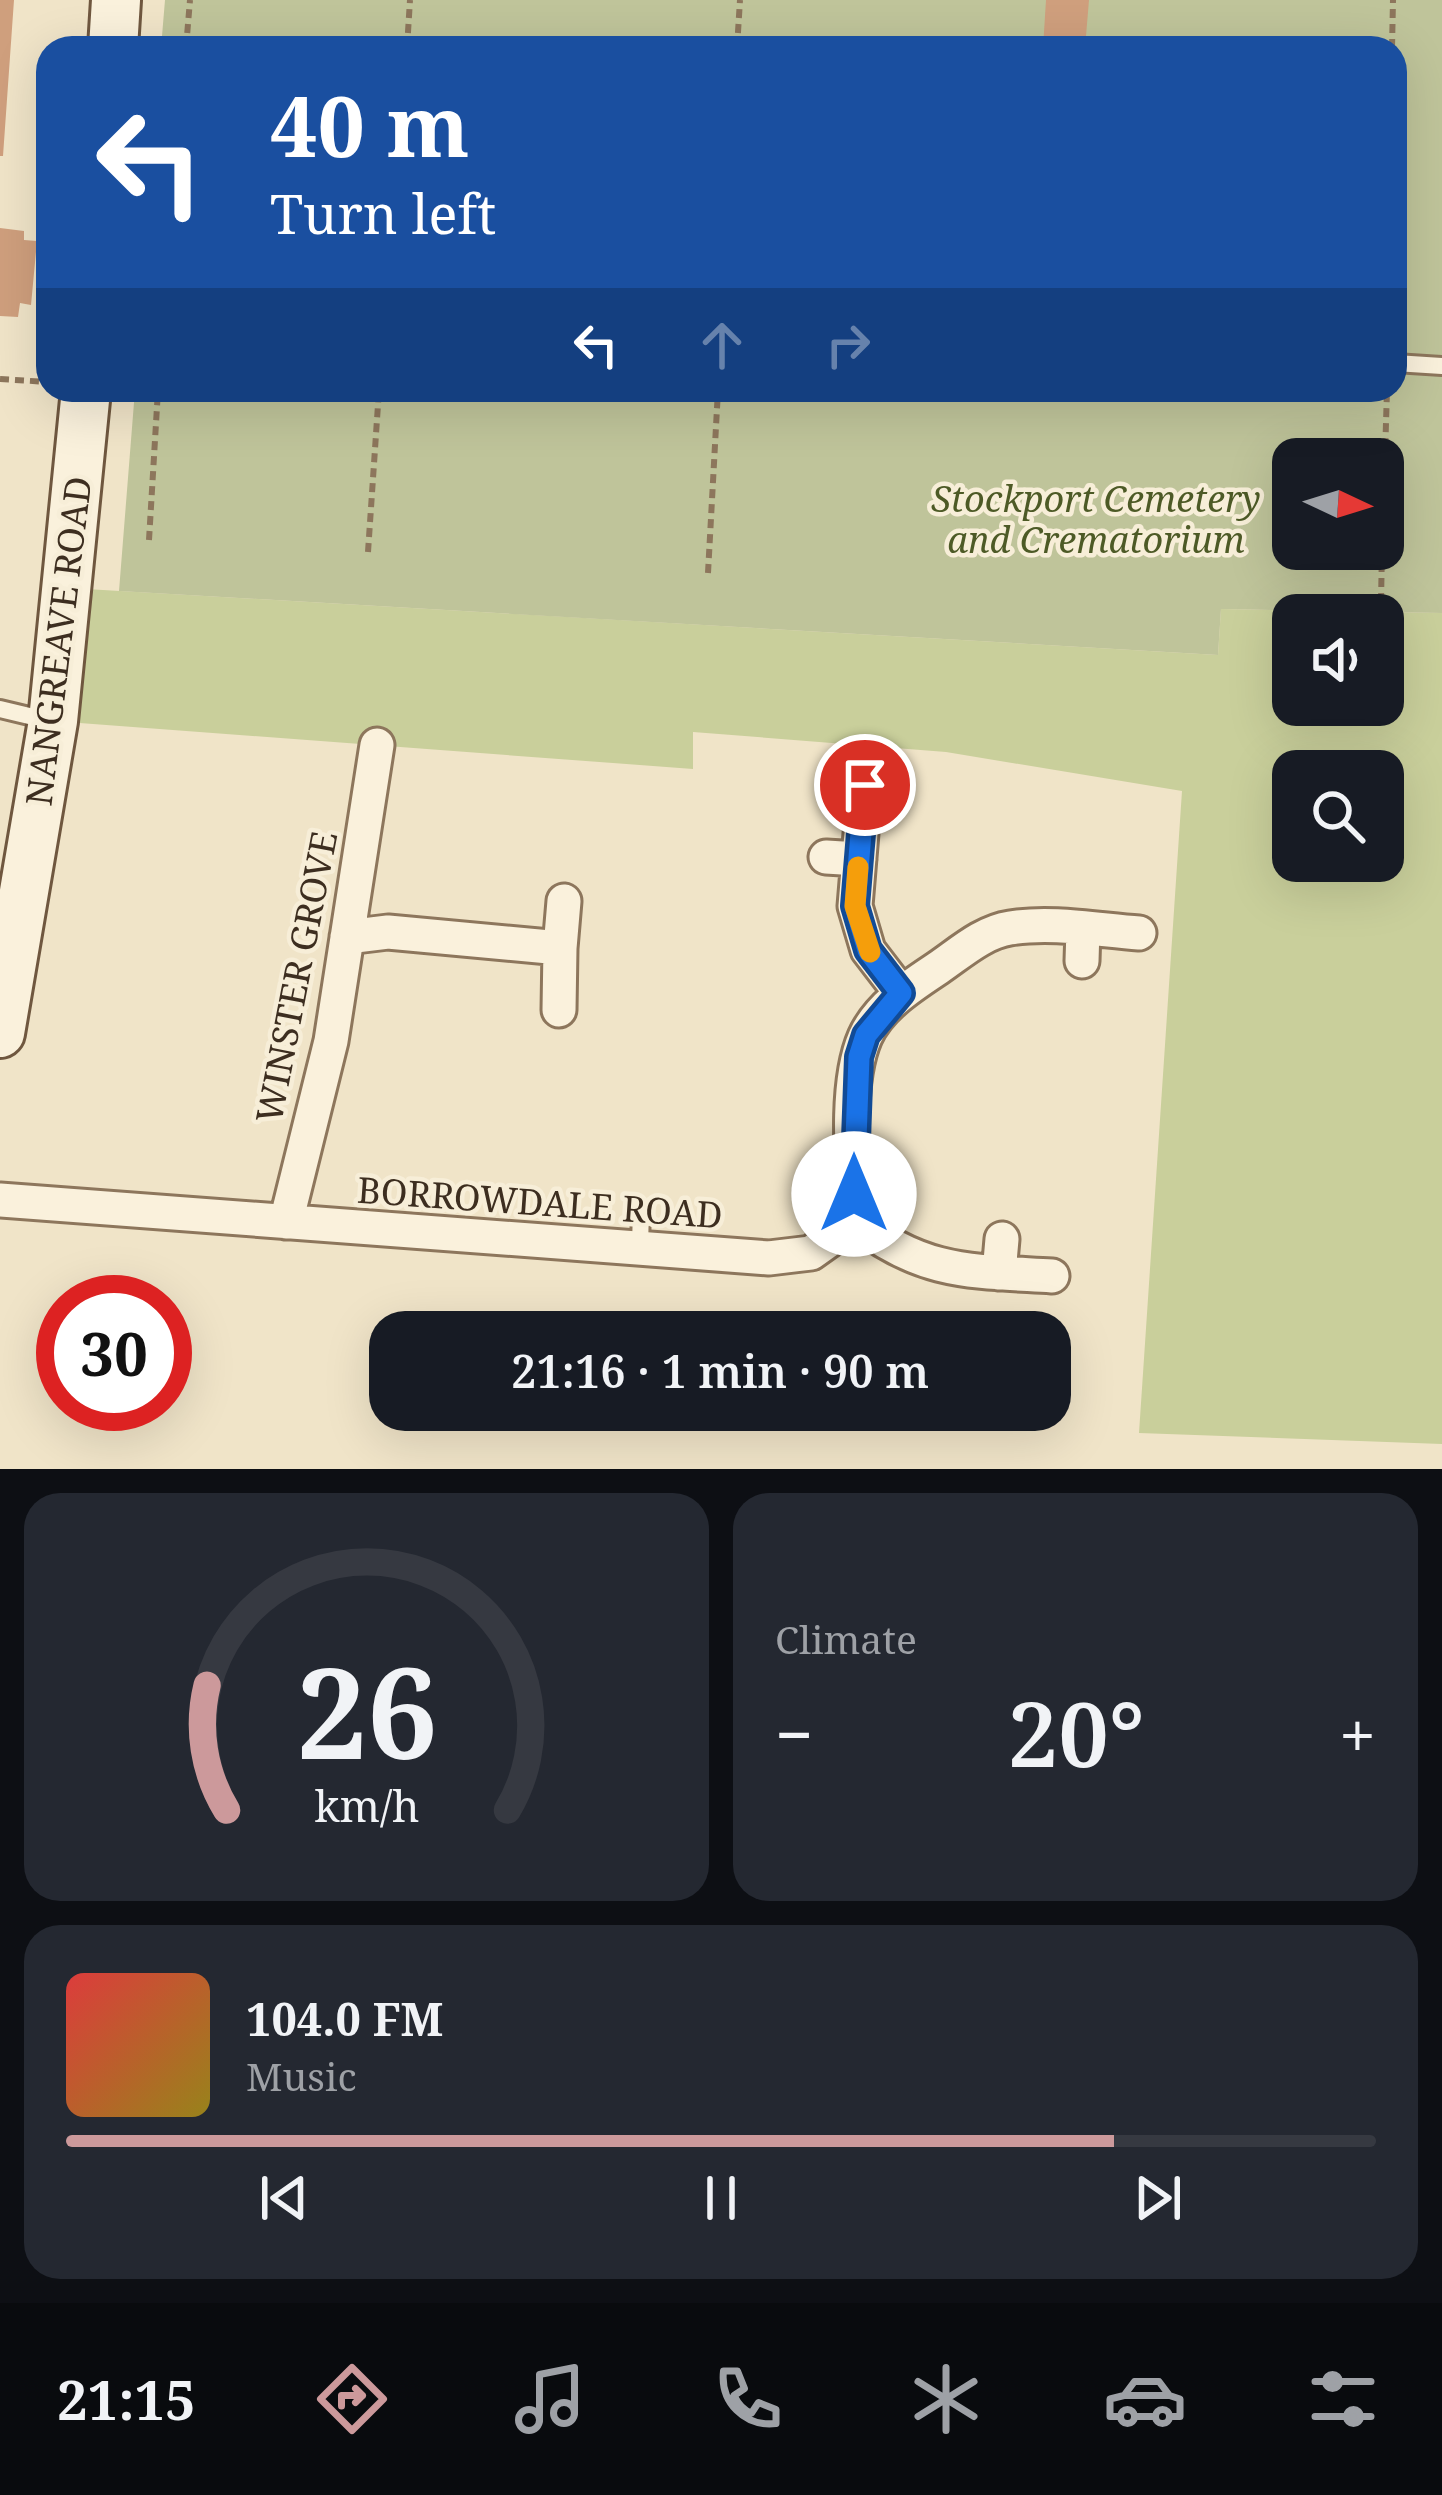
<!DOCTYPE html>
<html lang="en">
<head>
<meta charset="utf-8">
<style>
	body { margin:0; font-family:"Noto Serif",serif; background:#242831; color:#f1f3f6; height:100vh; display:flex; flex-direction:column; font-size:45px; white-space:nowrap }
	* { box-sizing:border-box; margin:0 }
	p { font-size:39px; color:#9ea1a6 }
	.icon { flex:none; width:66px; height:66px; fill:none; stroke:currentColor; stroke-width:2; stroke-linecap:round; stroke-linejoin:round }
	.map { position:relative; height:1469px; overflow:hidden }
	.sheet { display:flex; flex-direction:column; gap:24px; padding:24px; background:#0d0f14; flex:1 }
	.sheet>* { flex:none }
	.hud { position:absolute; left:36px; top:36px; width:1371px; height:366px; border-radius:36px; box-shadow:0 12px 48px #0002; background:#1a4fa0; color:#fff; overflow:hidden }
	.needle { width:78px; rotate:94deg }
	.buttons { position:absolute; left:1272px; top:438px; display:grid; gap:24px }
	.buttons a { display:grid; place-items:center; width:132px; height:132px; border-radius:24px; background:#171b24; box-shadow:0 12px 48px #0002; font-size:60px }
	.speed { position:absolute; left:36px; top:1275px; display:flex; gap:24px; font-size:60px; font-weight:700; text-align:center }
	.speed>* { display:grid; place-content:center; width:156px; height:156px; border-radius:50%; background:#171b24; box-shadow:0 12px 48px #0002; line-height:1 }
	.speed .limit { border:18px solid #d22; background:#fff; color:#111 }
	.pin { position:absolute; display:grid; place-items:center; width:102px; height:102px; color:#fff; margin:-51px; border:6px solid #fff; border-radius:50%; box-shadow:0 3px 12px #0007 }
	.me { position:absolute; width:132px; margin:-66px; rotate:0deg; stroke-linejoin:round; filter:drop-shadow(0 0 9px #0008) }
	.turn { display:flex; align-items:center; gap:42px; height:252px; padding:0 36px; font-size:54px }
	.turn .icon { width:156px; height:156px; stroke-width:2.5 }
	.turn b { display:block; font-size:84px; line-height:102px }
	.lanes { display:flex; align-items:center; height:114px; padding:0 36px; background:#0003; justify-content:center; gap:60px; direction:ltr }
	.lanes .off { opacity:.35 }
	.big { font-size:90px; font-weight:600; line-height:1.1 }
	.sheet .tile { flex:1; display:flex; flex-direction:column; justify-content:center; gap:18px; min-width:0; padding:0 42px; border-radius:36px; background:#242831 }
	.sheet .dial { align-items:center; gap:0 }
	.dial svg { height:312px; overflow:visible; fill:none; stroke:#363941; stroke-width:7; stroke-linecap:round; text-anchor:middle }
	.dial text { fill:#f1f3f6; stroke:none }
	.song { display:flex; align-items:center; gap:36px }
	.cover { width:144px; height:144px; border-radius:18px; background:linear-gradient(135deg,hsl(0 70% 55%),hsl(50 70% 35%)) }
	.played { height:12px; border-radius:6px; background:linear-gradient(90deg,#cc999b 80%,#363941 80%) }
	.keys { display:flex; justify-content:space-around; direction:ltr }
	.heat { display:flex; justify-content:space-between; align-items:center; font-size:66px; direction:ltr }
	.sheet .tiles { flex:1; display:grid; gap:24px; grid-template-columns:1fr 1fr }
	.tile:last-child { grid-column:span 2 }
	.trip { position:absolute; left:369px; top:1311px; width:702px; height:120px; border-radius:36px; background:#171b24; box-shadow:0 12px 48px #0002; font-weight:600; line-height:120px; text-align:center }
	.tab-bar { display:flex; height:192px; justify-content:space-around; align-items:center; background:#090b0e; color:#9ea1a6 }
	.tab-bar .icon { width:84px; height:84px }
	.tab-bar .active { color:#cc999b }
	.tab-bar b { font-size:54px; color:#f1f3f6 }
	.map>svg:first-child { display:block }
	.green { fill:#c9cf9b; fill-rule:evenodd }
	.cemetery { fill:#bfc49a; fill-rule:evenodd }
	.building { fill:#cf9f7d }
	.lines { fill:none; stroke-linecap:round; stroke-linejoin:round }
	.lane-casing { stroke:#8d765c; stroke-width:22 }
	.street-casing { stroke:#8d765c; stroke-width:39 }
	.secondary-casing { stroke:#6f573f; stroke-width:54 }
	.path { stroke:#8d765c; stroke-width:6; stroke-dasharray:9 6; stroke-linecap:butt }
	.lane { stroke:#faf1dc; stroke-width:16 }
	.street { stroke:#faf1dc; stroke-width:33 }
	.secondary { stroke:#faf1dc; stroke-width:48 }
	.route-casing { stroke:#114b97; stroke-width:30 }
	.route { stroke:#1a73e8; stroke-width:21 }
	.slow { stroke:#f59e0b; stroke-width:21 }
	.labels { text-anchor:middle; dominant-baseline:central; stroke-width:9; stroke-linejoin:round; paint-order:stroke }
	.park-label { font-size:36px; font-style:italic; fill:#4d5a26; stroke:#f7eed8 }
	.street-label { font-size:36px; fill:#3d2e20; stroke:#f7eed8 }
</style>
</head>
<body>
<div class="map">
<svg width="1442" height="1469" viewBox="0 0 1442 1469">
	<rect width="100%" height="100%" fill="#f0e4c8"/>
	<path class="green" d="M69 588 1218 655 1221 609 1442 613V1444L1139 1433 1182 791 946 752 693 732V769L53 721ZM1293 615H1383V705H1293ZM1293 771H1383V861H1293Z"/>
	<path class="cemetery" d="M165 0H1442V613L1221 609 1218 655 119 591 135 390H1395V48H161ZM1293 459H1383V549H1293Z"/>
	<path class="building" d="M0 0H14L3 156H0Z
		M1046 0H1089L1085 48H1043Z
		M0 228 24 231V240L37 241 31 305 20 303 18 317 0 316Z"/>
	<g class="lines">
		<g class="lane-casing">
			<path id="lane" d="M1395 363 1442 366
				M0 709 46 720
				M640 1246 641 1209"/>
		</g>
		<g class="street-casing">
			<path id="street" d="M865 785 855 906 868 950 901 993
				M826 857 859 859
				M347 937 388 932 560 948 559 1010
				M560 948 564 901
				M1082 961 1083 929
				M0 1200 769 1258 811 1253 856 1221C922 1274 972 1271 1052 1276
				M856 1221C853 1169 844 1085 865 1037 879 1006 911 986 938 968 960 953 983 932 1010 928 1051 921 1098 930 1139 933
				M286 1222 331 1041 377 745
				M999 1273 1002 1239"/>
		</g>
		<g class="secondary-casing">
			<path id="secondary" d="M113 48 116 0
				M0 1033 53 721 86 390"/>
		</g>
		<path class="path" d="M186 48 190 0
			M407 48 410 0
			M737 48 740 0
			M1392 48 1393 0
			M0 379 48 382
			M1383 522 1387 390
			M149 540 158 390
			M368 552 379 390
			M708 573 718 390
			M1381 602 1382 549"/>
		<use href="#lane" class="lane"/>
		<use href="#street" class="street"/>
		<use href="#secondary" class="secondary"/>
	</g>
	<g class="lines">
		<g class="route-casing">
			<path id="route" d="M854 1194 859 1057 866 1035 901 993 868 950 855 906 865 785"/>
		</g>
		<use href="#route" class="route"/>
		<path class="slow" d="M858 867 855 906 870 952"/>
	</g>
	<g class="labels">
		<g class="park-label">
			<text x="1096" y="498">Stockport Cemetery<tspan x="1096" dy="41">and Crematorium</tspan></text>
		</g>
		<g class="street-label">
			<text transform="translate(58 641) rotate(-83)">NANGREAVE ROAD</text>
			<text transform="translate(296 977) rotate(-79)">WINSTER GROVE</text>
			<text transform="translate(540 1202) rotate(4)">BORROWDALE ROAD</text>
		</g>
	</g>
</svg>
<div class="buttons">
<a><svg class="needle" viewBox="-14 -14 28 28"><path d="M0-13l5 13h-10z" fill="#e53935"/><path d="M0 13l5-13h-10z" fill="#9ea1a6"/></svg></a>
<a><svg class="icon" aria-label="sound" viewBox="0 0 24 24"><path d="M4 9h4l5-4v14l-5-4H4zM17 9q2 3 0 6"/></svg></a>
<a><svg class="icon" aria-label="search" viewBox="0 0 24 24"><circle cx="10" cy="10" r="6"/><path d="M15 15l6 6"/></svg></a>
</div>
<div class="speed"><div class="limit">30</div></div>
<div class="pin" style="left:865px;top:785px;background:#d93025"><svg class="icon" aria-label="arrive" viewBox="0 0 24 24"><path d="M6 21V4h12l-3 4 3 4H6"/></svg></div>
<svg class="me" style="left:854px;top:1194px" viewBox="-20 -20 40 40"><circle r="19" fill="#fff"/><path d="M0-13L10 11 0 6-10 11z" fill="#1a73e8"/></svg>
<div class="trip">21:16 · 1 min · 90 m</div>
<div class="hud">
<div class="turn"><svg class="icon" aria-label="left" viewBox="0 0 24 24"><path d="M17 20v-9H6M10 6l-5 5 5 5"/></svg><div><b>40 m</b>Turn left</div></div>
<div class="lanes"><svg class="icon" aria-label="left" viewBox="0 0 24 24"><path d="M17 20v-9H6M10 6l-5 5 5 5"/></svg><svg class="icon off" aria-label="ahead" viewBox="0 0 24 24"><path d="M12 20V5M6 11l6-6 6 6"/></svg><svg class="icon off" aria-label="right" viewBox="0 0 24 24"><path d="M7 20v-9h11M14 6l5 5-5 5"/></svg></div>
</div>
</div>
<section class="sheet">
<div class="tiles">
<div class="tile dial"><svg viewBox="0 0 100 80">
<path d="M14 69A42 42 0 1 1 86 69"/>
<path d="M14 69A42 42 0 0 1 9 37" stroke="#cc999b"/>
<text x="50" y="56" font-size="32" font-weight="700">26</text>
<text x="50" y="72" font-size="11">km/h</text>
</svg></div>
<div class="tile"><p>Climate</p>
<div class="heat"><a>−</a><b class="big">20°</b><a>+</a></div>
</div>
<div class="tile">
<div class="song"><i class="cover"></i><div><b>104.0 FM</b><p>Music</p></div></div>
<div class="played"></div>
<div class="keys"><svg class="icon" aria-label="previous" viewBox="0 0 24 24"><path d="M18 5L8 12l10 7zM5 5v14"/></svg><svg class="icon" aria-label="pause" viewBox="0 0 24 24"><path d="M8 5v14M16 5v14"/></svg><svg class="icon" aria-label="next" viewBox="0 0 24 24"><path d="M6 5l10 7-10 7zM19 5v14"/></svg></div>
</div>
</div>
</section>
<nav class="tab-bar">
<b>21:15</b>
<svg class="icon active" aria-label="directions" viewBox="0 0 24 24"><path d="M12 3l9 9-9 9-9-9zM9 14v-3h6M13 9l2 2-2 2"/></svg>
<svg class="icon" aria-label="music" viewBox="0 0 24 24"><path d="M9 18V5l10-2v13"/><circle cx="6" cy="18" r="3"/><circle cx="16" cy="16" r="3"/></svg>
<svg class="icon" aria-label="phone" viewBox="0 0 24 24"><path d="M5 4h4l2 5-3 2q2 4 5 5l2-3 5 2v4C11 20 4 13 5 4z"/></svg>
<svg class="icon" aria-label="climate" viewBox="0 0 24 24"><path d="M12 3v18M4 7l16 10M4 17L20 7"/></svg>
<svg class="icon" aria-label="car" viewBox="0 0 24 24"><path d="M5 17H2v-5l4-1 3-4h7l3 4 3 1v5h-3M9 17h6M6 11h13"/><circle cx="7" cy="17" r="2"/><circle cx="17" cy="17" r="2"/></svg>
<svg class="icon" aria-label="filters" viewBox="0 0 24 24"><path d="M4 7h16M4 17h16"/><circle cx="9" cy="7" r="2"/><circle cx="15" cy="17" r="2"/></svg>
</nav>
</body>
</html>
